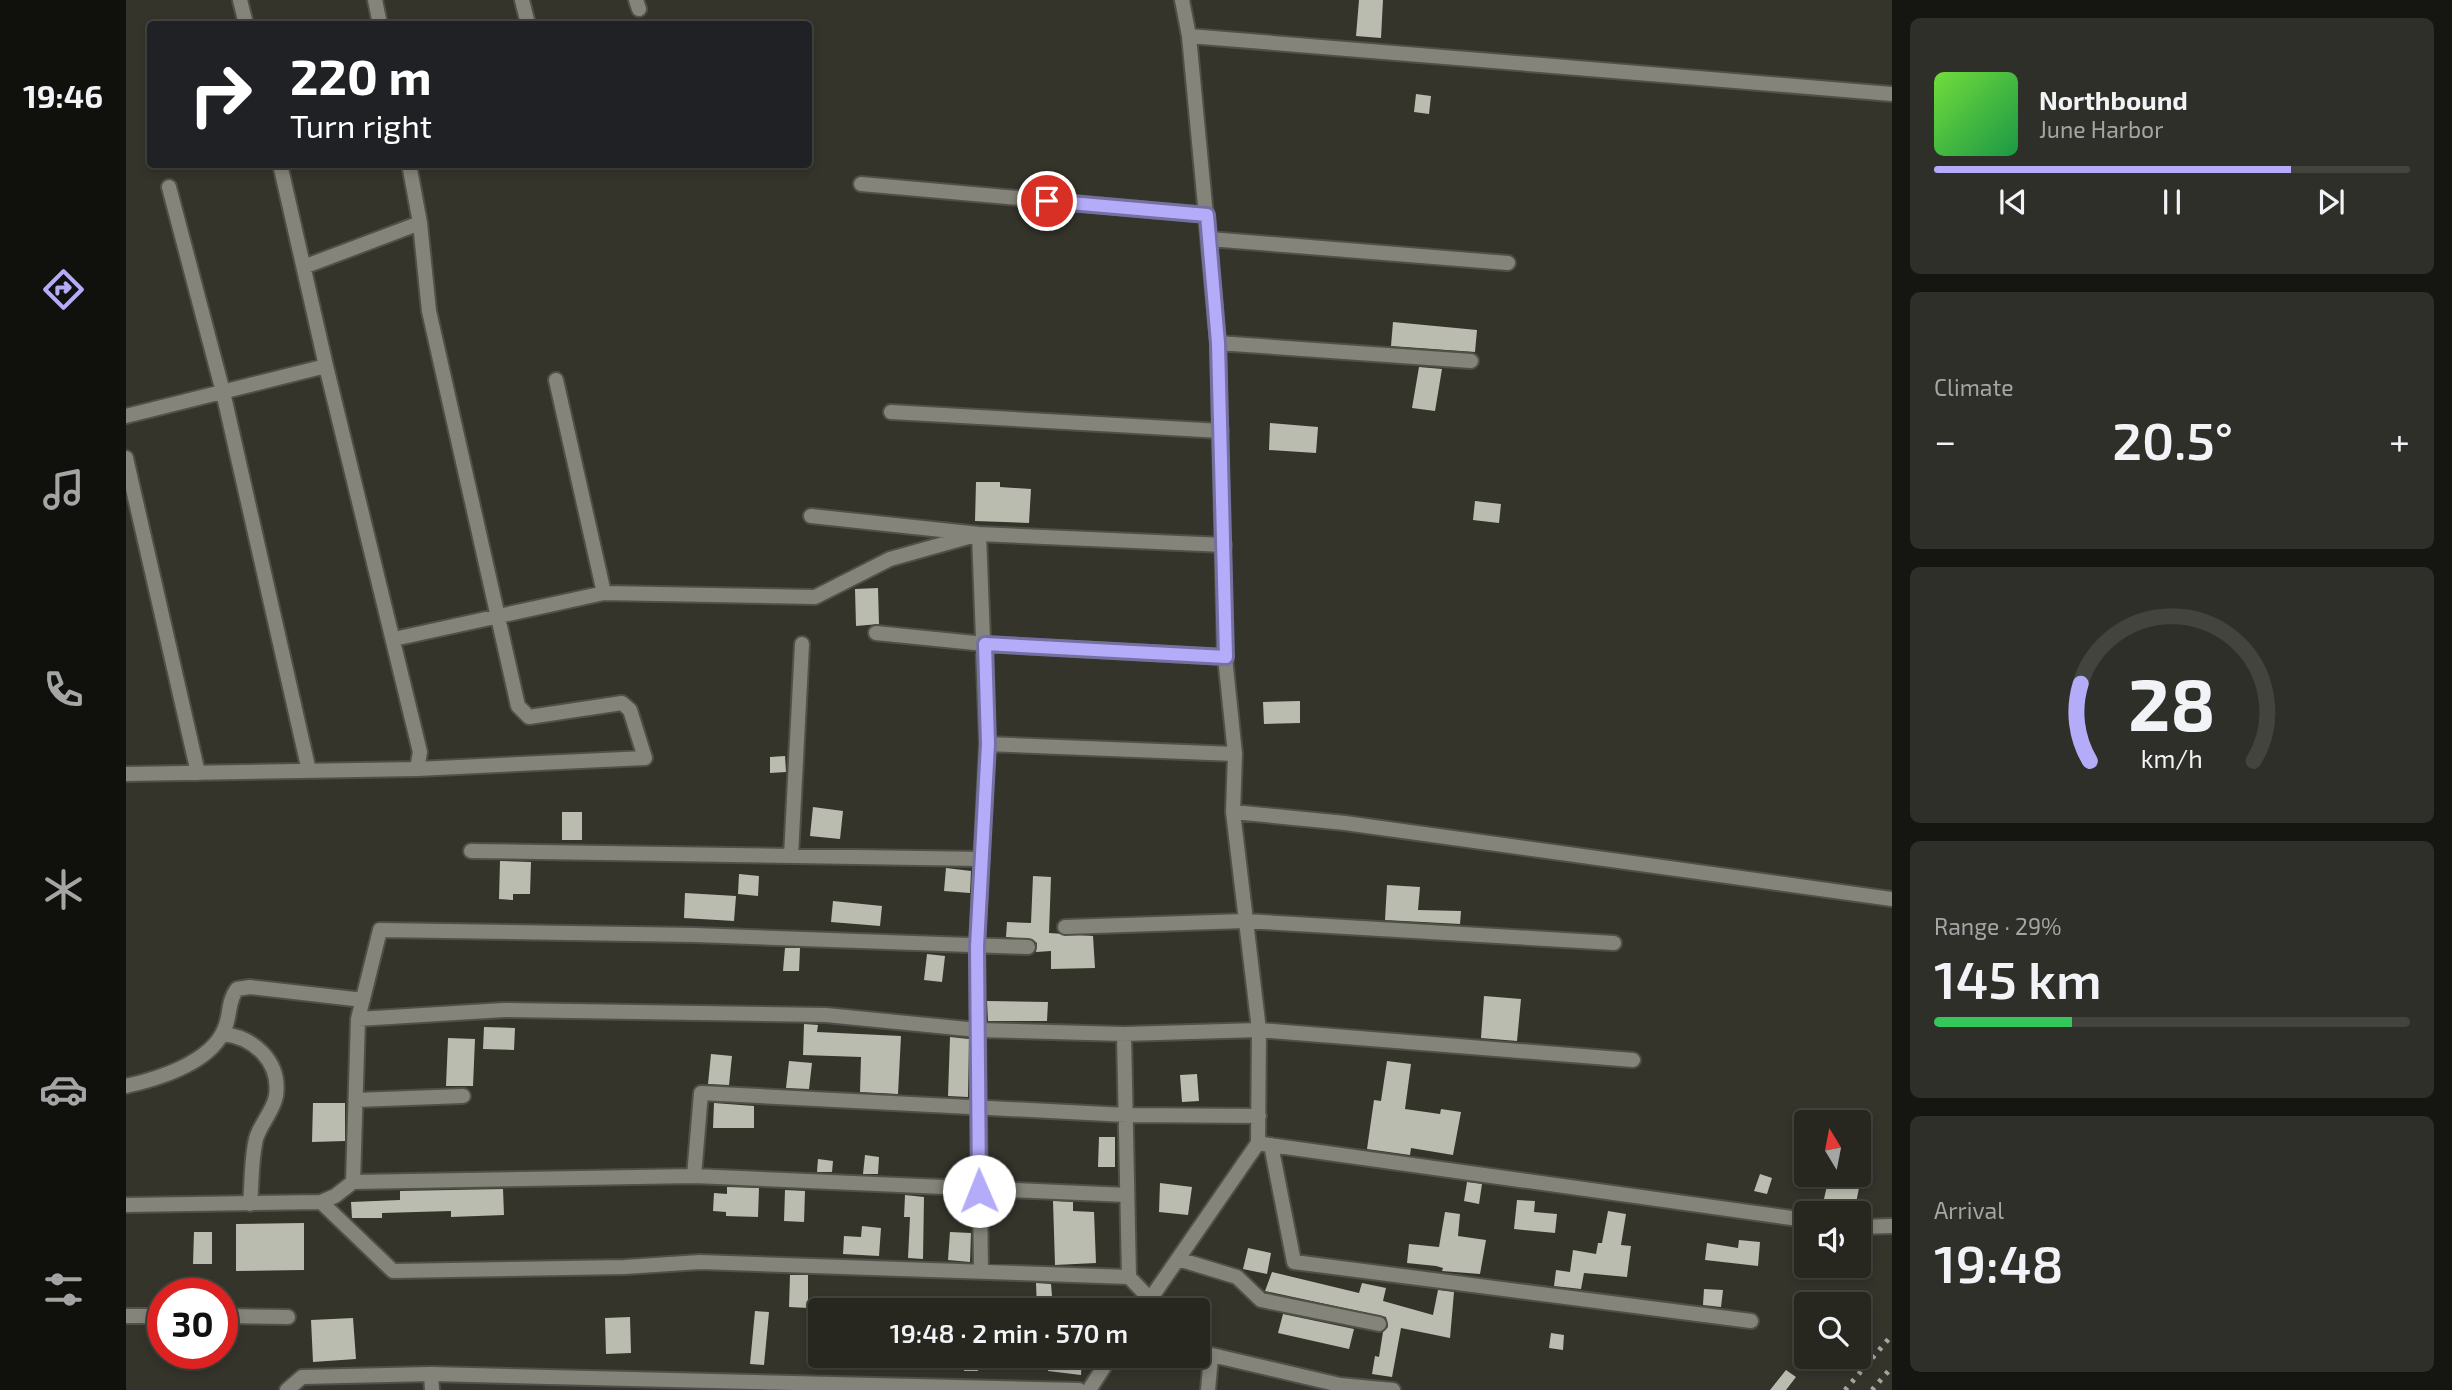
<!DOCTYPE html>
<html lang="en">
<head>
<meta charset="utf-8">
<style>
	body { margin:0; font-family:"Exo 2",sans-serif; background:#2f2f29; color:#f1f3f6; height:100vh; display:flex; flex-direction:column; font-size:26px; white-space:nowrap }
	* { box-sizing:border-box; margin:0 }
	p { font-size:23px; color:#a4a5a5 }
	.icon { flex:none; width:38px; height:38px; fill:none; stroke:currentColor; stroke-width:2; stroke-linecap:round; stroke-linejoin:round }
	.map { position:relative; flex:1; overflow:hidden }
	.panel { display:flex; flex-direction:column; gap:18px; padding:18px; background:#151512; width:560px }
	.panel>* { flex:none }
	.banner { position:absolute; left:21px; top:21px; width:665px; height:147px; border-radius:7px; box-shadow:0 4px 10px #0003,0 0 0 2px #43443e; background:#202124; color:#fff; overflow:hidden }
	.needle { width:46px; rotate:350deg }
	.controls { position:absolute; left:1668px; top:1110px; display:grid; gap:14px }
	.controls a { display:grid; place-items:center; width:77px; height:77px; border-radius:7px; background:#272720; box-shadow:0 4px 10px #0003,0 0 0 2px #43443e; font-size:35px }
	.speed { position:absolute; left:21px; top:1278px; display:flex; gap:14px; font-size:35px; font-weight:700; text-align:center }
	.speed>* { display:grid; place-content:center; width:91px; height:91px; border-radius:50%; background:#272720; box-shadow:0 4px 10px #0003,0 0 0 2px #43443e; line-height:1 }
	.speed .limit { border:10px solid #d22; background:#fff; color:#111 }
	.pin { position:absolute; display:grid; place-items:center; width:60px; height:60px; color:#fff; margin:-30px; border:4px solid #fff; border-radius:50%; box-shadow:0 2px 7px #0007 }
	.me { position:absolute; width:77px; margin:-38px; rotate:359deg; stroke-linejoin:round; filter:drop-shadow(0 0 5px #0008) }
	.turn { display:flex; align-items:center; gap:24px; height:147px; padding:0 28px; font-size:32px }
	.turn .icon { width:91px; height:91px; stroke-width:2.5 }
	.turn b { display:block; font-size:49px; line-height:60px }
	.big { font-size:52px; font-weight:600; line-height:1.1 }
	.panel .widget { flex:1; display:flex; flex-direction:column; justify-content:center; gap:10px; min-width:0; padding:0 24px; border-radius:10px; background:#2f2f29 }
	.panel .dial { align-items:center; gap:0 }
	.dial svg { height:182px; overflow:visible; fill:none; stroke:#43443e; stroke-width:7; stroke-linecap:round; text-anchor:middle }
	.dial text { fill:#f1f3f6; stroke:none }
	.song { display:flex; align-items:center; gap:21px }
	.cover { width:84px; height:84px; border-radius:10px; background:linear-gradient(135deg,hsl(100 70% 55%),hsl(140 70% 35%)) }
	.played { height:7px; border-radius:4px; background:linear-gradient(90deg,#b4acf9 75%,#43443e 75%) }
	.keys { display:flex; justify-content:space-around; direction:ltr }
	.heat { display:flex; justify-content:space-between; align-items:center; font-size:38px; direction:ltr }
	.charge { height:10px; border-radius:5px; background:linear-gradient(90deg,#34c759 29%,#43443e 0) }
	.trip { position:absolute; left:682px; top:1298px; width:402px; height:70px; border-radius:7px; background:#272720; box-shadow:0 4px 10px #0003,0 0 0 2px #43443e; font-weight:600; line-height:70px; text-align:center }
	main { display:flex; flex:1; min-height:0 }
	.dock { display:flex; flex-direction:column; width:126px; justify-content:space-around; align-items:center; background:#10100d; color:#a4a5a5 }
	.dock .icon { width:49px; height:49px }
	.dock .active { color:#b4acf9 }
	.dock b { font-size:32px; color:#f1f3f6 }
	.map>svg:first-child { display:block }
	.building { fill:#bbbcb0 }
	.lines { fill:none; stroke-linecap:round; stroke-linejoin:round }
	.street-casing { stroke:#505048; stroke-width:18 }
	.street { stroke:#84847a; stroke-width:14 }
	.rail { stroke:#a6a69f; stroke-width:5; stroke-dasharray:3.5 7; stroke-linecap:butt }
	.route-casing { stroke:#7570a2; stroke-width:18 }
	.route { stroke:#b4acf9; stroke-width:12 }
</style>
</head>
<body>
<main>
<nav class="dock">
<b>19:46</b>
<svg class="icon active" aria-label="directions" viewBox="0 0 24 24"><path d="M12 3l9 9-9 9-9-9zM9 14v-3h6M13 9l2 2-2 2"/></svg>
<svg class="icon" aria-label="music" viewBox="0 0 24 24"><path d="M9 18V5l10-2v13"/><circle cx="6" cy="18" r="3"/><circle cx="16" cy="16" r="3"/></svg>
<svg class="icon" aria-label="phone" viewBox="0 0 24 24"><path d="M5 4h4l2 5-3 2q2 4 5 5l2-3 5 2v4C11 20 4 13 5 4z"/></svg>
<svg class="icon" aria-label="climate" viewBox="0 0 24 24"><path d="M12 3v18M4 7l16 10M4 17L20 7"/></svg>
<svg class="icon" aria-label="car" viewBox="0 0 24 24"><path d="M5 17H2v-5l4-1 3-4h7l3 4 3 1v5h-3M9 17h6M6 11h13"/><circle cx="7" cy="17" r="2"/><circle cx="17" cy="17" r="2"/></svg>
<svg class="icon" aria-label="filters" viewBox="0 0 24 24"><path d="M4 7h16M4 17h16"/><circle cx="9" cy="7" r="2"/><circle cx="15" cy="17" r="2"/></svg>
</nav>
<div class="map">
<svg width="1766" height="1390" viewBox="0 0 1766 1390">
	<rect width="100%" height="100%" fill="#34342b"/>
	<path class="building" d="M1233 0H1257L1255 38 1230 36Z
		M1290 94 1305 96 1303 114 1288 112Z
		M1267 322 1351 330 1349 352 1265 346Z
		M1293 367 1316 369 1309 411 1286 408Z
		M1144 423 1192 427 1190 453 1143 450Z
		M850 482H874V487L905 489 903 523 849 521Z
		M1349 501 1375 504 1373 523 1347 520Z
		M752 588 753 624 730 626 729 589Z
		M1174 701V723L1138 724 1137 702Z
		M659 756 660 772 644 773V757Z
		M687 807 717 811 714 839 684 836Z
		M436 812H456V840H436Z
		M374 861 405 862 404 894H387V900L373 899Z
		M820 868 845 871 844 893 818 891Z
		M613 874 633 876 632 896 612 894Z
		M907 876 925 877 923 933 967 936 969 968 925 969V951L910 952 911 943 906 939 880 937 881 922 905 923Z
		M1261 885 1294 887 1292 910 1335 911 1334 924 1259 920Z
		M559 893 610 896 608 921 558 918Z
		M707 901 756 906 754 926 705 922Z
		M659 948H674L673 971H657Z
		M801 954 819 956 816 982 798 980Z
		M1358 996 1395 999 1391 1041 1355 1038Z
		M861 1001 922 1002 921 1021H862Z
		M678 1024 692 1025 691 1032 775 1036 772 1094 734 1092 735 1057 677 1055Z
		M358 1027 389 1028 388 1050 357 1049Z
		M824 1037 843 1039 842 1097 822 1096Z
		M322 1038 349 1039 347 1086H320Z
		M585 1054 606 1056 603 1085 582 1084Z
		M663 1061 686 1063 683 1089 660 1088Z
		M1261 1061 1285 1064 1279 1109 1314 1114 1315 1109 1335 1112 1327 1155 1285 1148 1284 1155 1241 1149 1248 1100 1255 1101Z
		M1071 1074 1073 1101 1056 1102 1054 1075Z
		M187 1103H219V1141L186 1142Z
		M588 1103 628 1106V1128H587Z
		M973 1137H989V1167H972Z
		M739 1155 753 1157 752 1174H737Z
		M692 1159 707 1161 706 1172H691Z
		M1634 1174 1646 1178 1641 1194 1628 1191Z
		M1702 1181 1733 1188 1728 1213 1696 1208Z
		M1341 1182 1356 1184 1353 1204 1338 1201Z
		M1034 1183 1066 1187 1062 1215 1033 1212Z
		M601 1187 633 1188 632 1217 600 1216V1212L587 1211 588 1193 601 1194Z
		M377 1189 378 1215 325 1217V1211L256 1213V1218H226L225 1202 274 1200V1191Z
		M659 1190 679 1191 678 1222 658 1221Z
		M779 1195 798 1197 797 1259 782 1258 784 1217H778Z
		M1391 1200 1409 1201 1408 1212 1431 1214 1429 1233 1388 1229Z
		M927 1201 947 1202V1211L968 1212 970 1263 929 1265Z
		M1482 1211 1500 1214 1495 1245 1505 1246 1501 1277 1458 1273 1455 1289 1428 1286 1430 1270 1444 1272 1447 1250 1470 1254 1472 1243H1476Z
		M1319 1212 1334 1214 1332 1236 1360 1240 1354 1274 1316 1271 1317 1268 1310 1266 1281 1263 1283 1244 1313 1247Z
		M178 1223V1270L110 1271V1224Z
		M736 1226 755 1228 753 1256 717 1254 718 1236 735 1237Z
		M68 1232H86V1264H67Z
		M824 1232 845 1233 844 1262 822 1260Z
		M1613 1240 1634 1242 1632 1266 1579 1260 1581 1243 1612 1248Z
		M1122 1248 1145 1253 1141 1274 1117 1269Z
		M1146 1272 1233 1293 1236 1283 1260 1288 1257 1301 1307 1315 1312 1290 1328 1292 1324 1338 1275 1328 1266 1377 1246 1374 1249 1356 1253 1357 1257 1332 1262 1327 1260 1317 1139 1291Z
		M664 1275H682V1308L663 1307Z
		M910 1283 925 1284 927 1308 911 1310Z
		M1578 1289 1597 1290 1595 1307 1577 1305Z
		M629 1311 643 1312 638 1365 624 1364Z
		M1157 1314 1228 1329 1223 1349 1152 1333Z
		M504 1317 505 1353 480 1354 479 1318Z
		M227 1318 230 1359 187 1362 185 1320Z
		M1425 1333 1438 1335 1437 1350 1423 1348Z
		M838 1356H853L852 1371H838Z
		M923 1356H956L955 1375 922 1371Z
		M1660 1370 1670 1377 1660 1390H1644Z"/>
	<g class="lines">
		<g class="street-casing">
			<path id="street" d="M114 0 120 24
				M249 0 254 24
				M396 0 402 24
				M510 0 513 9
				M1063 36 1766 94
				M154 164 200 366
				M735 184 1081 215
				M43 187 97 392 183 771
				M1083 239 1382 263
				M180 266 294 223 283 164
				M1092 343 1345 361
				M430 380 478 593
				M765 412 1095 431
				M0 416 200 366 294 752 291 769 0 774
				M0 458 72 773
				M685 516 853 534 1098 545
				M853 534 861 744 851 946 855 1271
				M750 633 859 644 1099 657
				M268 639 478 593 689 597 764 559 853 534
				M861 744 1109 754
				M291 769 519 758 504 710 496 703 403 717 392 706 303 311 294 223
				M1107 812 1219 823 1766 899
				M345 851 856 859
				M665 856 676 644
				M939 927 1119 921 1488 943
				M232 1019 378 1010 700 1015 852 1030 998 1034 1133 1030 1507 1060
				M97 1034C127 1037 155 1061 150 1096 147 1112 134 1124 130 1139 125 1160 126 1183 124 1204
				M998 1034 1003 1277 1024 1299
				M0 1086C31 1079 84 1063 98 1030 105 1016 101 1002 111 989L124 987 237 1000
				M230 1100 337 1096
				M1137 1144 1680 1220
				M1145 1145 1168 1262 1625 1321
				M568 1176 575 1093 1000 1115 1133 1116
				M227 1182 232 1019 254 930 569 935 902 947
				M195 1202 267 1271 499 1267 574 1262 1003 1277
				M0 1205 195 1202 209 1196 227 1182 568 1176 1001 1195
				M1732 1227 1766 1226
				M1052 1259 1111 1277 1135 1300 1253 1324
				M1016 1311 1132 1143 1133 1030 1107 812 1109 754 1099 657 1092 343 1063 36 1056 0
				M0 1316H37
				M96 1316 162 1317
				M1073 1352 1214 1385 1267 1390
				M305 1374 953 1390
				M161 1390 176 1377 305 1374 306 1390
				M963 1390 985 1356
				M1082 1390 1085 1357"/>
		</g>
		<use href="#street" class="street"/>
		<path class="rail" d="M1719 1390 1766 1335
			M1746 1390 1766 1367"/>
	</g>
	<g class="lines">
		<g class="route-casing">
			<path id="route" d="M853 1191 851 946 862 744 859 644 1100 657 1092 343 1081 215 921 201"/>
		</g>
		<use href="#route" class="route"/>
	</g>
</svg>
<div class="controls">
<a><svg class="needle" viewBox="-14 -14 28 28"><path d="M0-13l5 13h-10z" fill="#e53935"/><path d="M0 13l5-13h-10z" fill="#a4a5a5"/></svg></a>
<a><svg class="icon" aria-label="sound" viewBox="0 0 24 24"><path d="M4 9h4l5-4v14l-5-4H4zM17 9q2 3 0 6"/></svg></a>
<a><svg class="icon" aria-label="search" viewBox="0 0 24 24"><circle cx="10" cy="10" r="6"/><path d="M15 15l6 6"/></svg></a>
</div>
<div class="speed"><div class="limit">30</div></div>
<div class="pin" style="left:921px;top:201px;background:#d93025"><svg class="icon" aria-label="arrive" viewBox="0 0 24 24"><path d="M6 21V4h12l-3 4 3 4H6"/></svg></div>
<svg class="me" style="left:853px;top:1191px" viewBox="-20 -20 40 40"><circle r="19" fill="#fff"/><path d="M0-13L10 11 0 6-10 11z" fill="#b4acf9"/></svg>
<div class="trip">19:48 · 2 min · 570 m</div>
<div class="banner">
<div class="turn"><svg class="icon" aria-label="right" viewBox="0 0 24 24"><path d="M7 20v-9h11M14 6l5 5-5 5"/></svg><div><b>220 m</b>Turn right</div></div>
</div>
</div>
<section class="panel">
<div class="widget">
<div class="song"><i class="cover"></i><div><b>Northbound</b><p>June Harbor</p></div></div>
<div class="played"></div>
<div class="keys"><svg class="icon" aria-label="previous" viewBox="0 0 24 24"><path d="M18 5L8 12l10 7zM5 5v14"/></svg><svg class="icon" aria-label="pause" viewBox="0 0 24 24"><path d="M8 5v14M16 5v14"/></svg><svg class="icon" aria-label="next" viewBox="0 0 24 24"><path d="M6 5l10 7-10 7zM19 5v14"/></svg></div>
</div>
<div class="widget"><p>Climate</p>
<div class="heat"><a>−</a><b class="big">20.5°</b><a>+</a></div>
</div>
<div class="widget dial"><svg viewBox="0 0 100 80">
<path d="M14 69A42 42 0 1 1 86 69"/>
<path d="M14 69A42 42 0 0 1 10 35" stroke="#b4acf9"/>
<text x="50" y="56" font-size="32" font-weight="700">28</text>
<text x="50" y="72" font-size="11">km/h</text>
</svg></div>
<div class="widget"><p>Range · 29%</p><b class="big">145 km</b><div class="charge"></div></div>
<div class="widget"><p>Arrival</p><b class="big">19:48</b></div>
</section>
</main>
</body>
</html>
